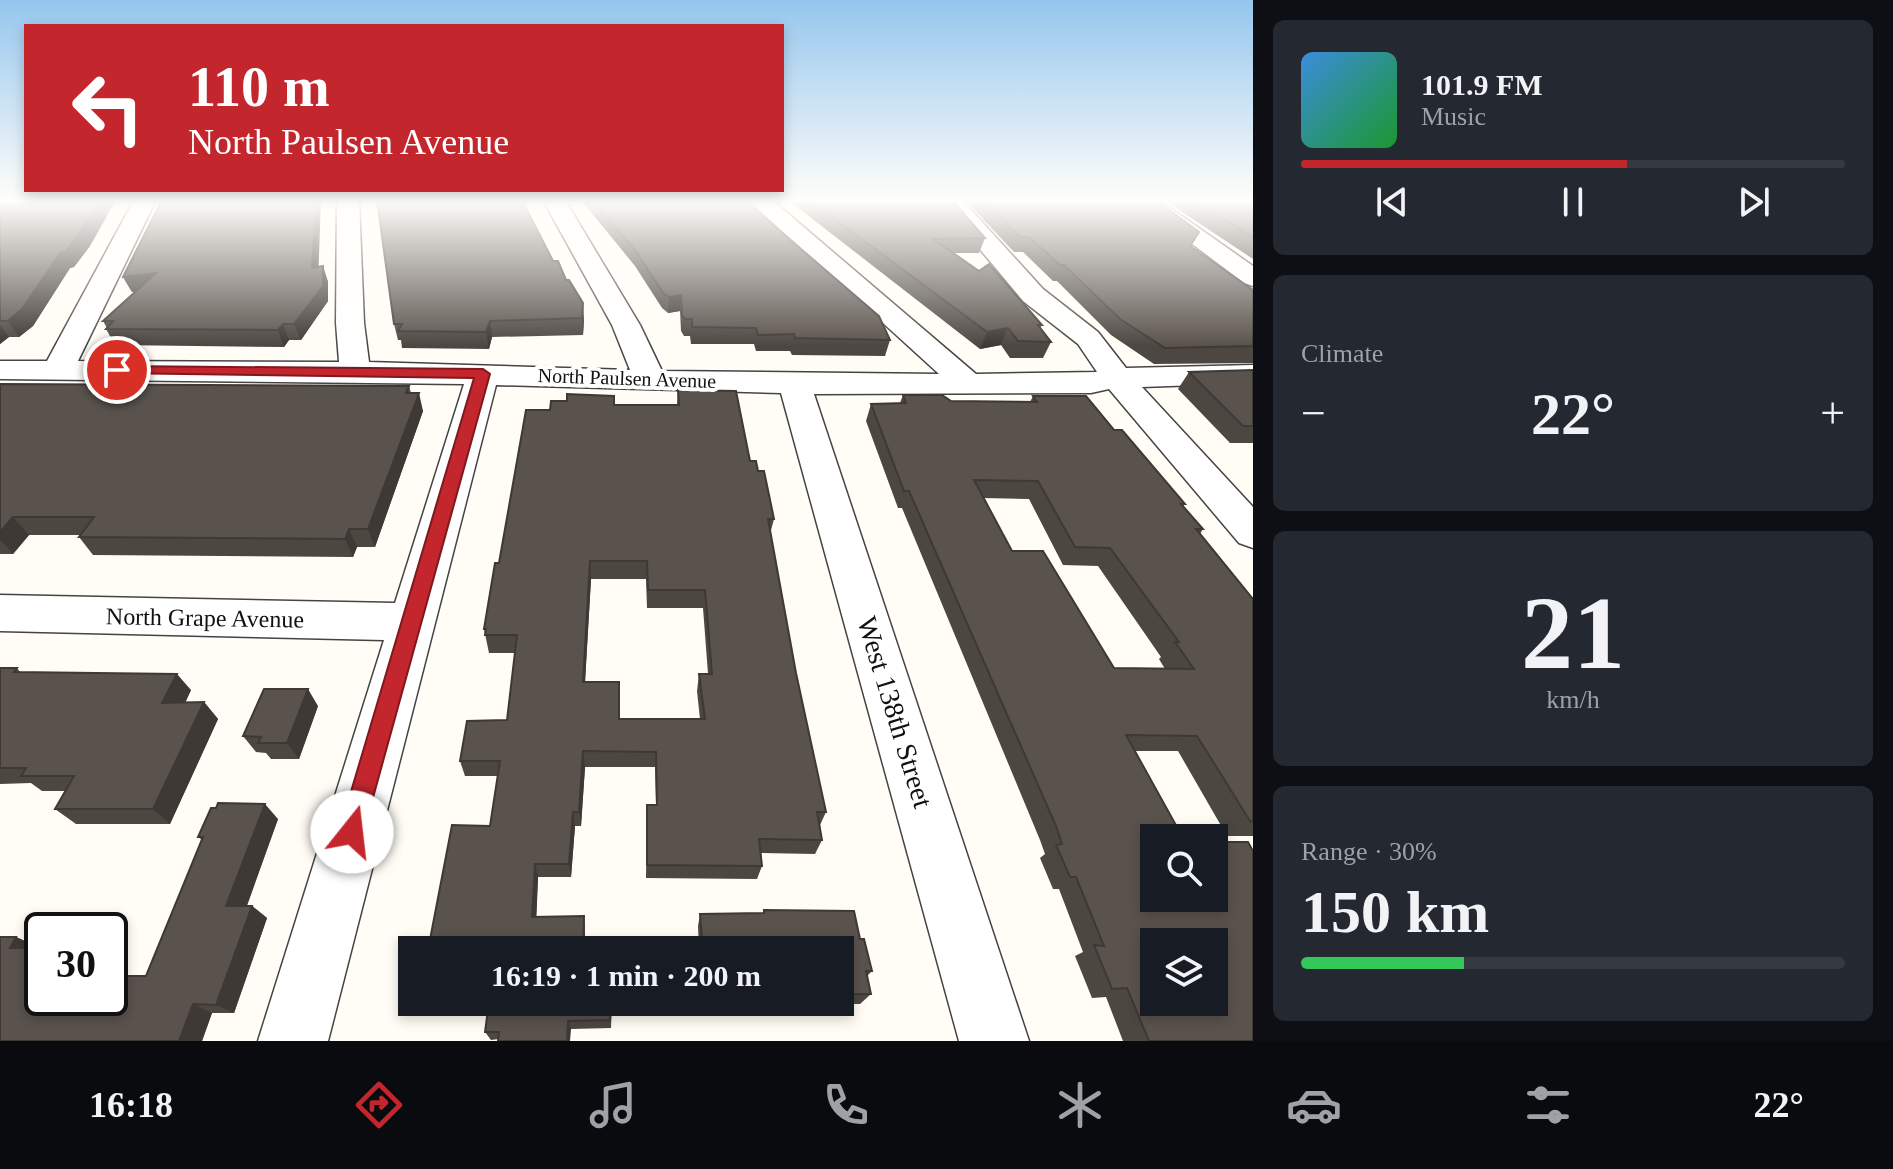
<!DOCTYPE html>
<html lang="en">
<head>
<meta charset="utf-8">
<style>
	body { margin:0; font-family:"Times New Roman",serif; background:#242831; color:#f1f3f6; height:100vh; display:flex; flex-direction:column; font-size:30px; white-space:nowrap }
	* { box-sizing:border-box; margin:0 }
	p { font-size:26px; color:#9ea1a6 }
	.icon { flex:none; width:44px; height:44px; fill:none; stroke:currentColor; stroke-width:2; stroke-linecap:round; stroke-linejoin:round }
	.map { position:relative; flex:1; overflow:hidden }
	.details { display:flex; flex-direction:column; gap:20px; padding:20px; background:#0d0f14; width:640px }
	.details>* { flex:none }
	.hud { position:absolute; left:24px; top:24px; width:760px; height:168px; border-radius:0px; box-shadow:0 4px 12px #0003; background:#c4262e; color:#fff; overflow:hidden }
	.controls { position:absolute; left:1140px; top:824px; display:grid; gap:16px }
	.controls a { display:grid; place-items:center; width:88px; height:88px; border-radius:0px; background:#171b24; box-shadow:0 4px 12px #0003; font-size:40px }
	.speed { position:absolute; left:24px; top:912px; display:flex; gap:16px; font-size:40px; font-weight:700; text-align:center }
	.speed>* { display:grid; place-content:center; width:104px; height:104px; border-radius:50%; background:#171b24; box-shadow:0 4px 12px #0003; line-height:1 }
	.speed .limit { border:4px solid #111; border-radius:12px; background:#fff; color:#111 }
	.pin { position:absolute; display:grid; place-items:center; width:68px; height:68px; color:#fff; margin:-34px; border:4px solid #fff; border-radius:50%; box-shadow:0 2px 8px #0007 }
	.me { position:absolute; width:88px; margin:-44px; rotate:16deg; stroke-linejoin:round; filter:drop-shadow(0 0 6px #0008) }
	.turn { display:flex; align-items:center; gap:28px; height:168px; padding:0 32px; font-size:36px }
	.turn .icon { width:104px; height:104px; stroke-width:2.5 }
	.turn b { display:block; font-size:56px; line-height:68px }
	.big { font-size:60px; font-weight:600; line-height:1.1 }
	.details .tile { flex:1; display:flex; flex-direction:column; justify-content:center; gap:12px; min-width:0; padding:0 28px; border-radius:12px; background:#242831 }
	.details .dial { align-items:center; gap:0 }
	.dial b { font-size:104px; line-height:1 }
	.song { display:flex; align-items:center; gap:24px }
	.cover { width:96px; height:96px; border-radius:12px; background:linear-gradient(135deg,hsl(210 70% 55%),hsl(130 70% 35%)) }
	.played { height:8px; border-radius:4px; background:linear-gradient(90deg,#c4262e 60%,#363941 60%) }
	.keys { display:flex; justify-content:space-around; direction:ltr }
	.heat { display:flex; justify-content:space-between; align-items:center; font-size:44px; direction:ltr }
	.charge { height:12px; border-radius:6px; background:linear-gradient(90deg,#34c759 30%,#363941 0) }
	.trip { position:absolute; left:398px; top:936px; width:456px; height:80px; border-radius:0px; background:#171b24; box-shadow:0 4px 12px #0003; font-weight:600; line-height:80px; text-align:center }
	.menu { display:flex; height:128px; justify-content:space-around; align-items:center; background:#090b0e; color:#9ea1a6 }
	.menu .icon { width:56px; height:56px }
	.menu .on { color:#c4262e }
	.menu b { font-size:36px; color:#f1f3f6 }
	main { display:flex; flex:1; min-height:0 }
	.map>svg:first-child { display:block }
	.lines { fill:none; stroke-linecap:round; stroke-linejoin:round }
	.street-casing { stroke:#444; stroke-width:3 }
	.street { fill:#fff; fill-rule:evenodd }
	.wall { fill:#4d4742; fill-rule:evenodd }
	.shaded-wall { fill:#3f3936 }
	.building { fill:#5a524d; stroke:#3f3936; stroke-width:2; fill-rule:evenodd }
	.route { fill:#c4262e; stroke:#7f191e; stroke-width:2 }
	.labels { text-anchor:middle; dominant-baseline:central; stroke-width:8; stroke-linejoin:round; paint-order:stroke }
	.far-street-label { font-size:20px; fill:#111; stroke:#fff }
	.street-label { font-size:24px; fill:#111; stroke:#fff }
	.near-street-label { font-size:28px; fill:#111; stroke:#fff }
</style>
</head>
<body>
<main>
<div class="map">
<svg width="1253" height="1041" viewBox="0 0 1253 1041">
	<rect width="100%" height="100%" fill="#fffdf5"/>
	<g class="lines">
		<g class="street-casing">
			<path id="street" d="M134 200H156L78 361 339 362 336 323 337 200H359L364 323 369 362 630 370 612 325 543 200H565L640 325 662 371 939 374 748 200H772L976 374 1097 372 1078 344 1023 301 939 200H962L1043 289 1098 332 1126 368 1253 365V383L1142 387 1253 507V548L1239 543 1109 389 1091 393 814 394 1029 1041H959L781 393 496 385 328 1041H258L384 640 0 631V595L395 603 464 384 0 379V361H47Z
				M1134 200H1159L1253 266V286L1244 283Z"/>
		</g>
		<use href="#street" class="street"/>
	</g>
	<path class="wall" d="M0 200 90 246 74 267 70 268 33 326 19 337H9L0 344Z
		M581 200H744L890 340 885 356 792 355 790 351H756L754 344H691L690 336H684L681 331 680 311 668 313 662 308 635 266Z
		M788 200H952L985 238 979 253H954L1042 325 1040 328 1051 342 1043 358H1010L1001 345 980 349Z
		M965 200H1156L1191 247 1253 290V363L1154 364 1111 335 1057 281H1053L1023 252H1014Z
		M1164 200H1253V259Z
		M553 261 584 319 583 335 492 337 489 349 402 348 401 340H398L394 324Z
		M323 266 328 282V301L301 340H289L284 347 115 345 106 329 107 328 103 321 135 292H132L123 277Z
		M1253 370V443H1230L1178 389 1189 372Z
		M0 384 409 386 411 393 423 411 375 547H357L353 557 93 555 79 537 81 535H29L13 554H0Z
		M678 390 750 461 774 519 770 534 796 673 826 812 820 825 822 840 815 854 761 853 762 866 757 879 646 878 647 805H656L655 767H585L581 826H575L571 877H538L536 917 584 916 585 928 428 950 490 826 498 776H465L460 761 507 720 515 653H489L484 629 499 563 550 410 614 405H677ZM591 579H646L647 608H703L708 674H699L697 691 700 719H619L585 682Z
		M903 395 951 401 1030 402 1033 396 1114 430 1185 504 1183 506 1203 529 1200 534 1253 599V836H1227L1178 751H1135L1253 1041H1123L1106 997 1092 998 1075 956 1083 952 1059 889H1053L1040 858 1045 854 1040 840 902 508H898L866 421 871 404 900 403ZM983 498 1029 499 1063 565 1098 566 1161 657 1159 659 1165 669 1114 668 1012 551Z
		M0 668H17L20 672 191 690 185 703 204 702 218 719 170 824H76L55 809 65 791H42L31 783 0 784Z
		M318 706 299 759H271L266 753 256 752 243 736Z
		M278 819 247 906H252L267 918 234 1013H212L202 1041H0L16 937 40 948 42 998 146 976 202 840 198 837Z
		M764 910 860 939 872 971 867 976 871 994 860 1004 769 1003 840 1002V950H699L698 926 700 914 763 913Z
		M469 1002H612L611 1028 571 1029 491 1040 485 1032 488 1009H474Z"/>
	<path class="shaded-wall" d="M100 200H116L90 246 74 267 70 268 33 326 19 337 8 321Z
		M316 200H321L318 283 312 268Z
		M323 266 328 282V301L301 340 294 324Z
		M156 273 164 289 132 292 123 277Z
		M681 295 680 311 668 313 669 297Z
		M583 303 584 319 583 335 582 318Z
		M490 321 492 337 489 349 486 332Z
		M283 324 289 340 284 347 278 330Z
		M0 325 9 337 0 344Z
		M1008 328 1001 345 980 349 987 332Z
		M419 393 423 411 375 547 368 529Z
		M13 517 29 535 13 554 0 540V532Z
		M349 529 357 547 353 557 345 539Z
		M590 561 591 579 584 699 583 682Z
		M177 674 191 690 177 720 162 703Z
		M308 689 318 706 299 759 287 743Z
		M204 702 218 719 170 824 153 809Z
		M583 751 585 767 581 826 579 812Z
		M265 804 278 819 242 918 226 906Z
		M573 812 575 826 571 877 569 864Z
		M535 864 538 877 536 928 532 917Z
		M252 906 267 918 234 1013 216 1005Z
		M584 916 585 928V950H583Z
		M16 937 41 948H10Z
		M193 1004 212 1013 202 1041H179Z
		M568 1021 571 1029 570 1041H567Z"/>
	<path class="building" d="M0 200H100L81 231 65 252H61L22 309 8 321H0Z
		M162 200H316L312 268 323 266V286L294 324H283L278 330 106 329 113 321H103L156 273 123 277Z
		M377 200H522L553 261H558L566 280H569L583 303 582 318 490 321 486 332 398 331 402 324H394Z
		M591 200H744L879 316 890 340 795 338 794 334 758 335 756 328 692 327V319H685L682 315 681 295 669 297 663 293 635 250Z
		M809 200H952L985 238 933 239 979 271 989 264 1042 325H1038L1051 342 1018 341 1008 328 987 332Z
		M983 200H1156L1199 232 1190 246 1253 290V346L1165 348 1120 319 1064 265H1060L1029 237H1020Z
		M1193 200H1253V237Z
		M1253 370V426H1243L1189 372Z
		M0 384 409 386 406 393H419L368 529H349L345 539 79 537 94 517H13L0 532Z
		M678 390 736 391 750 461H756L758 471H764L774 519H768L796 673 826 812H817L822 840 759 839 762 866 647 865V805H657L656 752 583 751 579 812H573L569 864H535L532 917 584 916 583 950H428L452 825 490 826 500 761H460L467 721 507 720 517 635H485L486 629H484L495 563H499L526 410H550L551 401H567V394L614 396V405H679ZM590 561H647L648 590H705L712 674H699L705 719H619V682H583Z
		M903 395H942L951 401 1037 402 1033 396H1086L1114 430H1122L1185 504H1181L1203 529H1196L1253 599V822L1250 821 1197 736 1126 735 1183 838H1154V898H1214V842H1248L1253 851V1041H1149L1127 988 1112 989 1094 945 1104 946 1076 877H1070L1056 845 1062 844 1056 826 909 491H904L871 404 906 403ZM974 480 1038 481 1075 547 1110 548 1179 642H1175L1194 669 1114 668 1043 551H1012ZM1154 942H1214V1002H1154Z
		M0 668H17L14 672 177 674 162 703 204 702 153 809H55L74 776H21L26 768H0Z
		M264 689H308L287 743H258L261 737 243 736Z
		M218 803 265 804 226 906H252L216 1005 193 1004 179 1041H0V937H16L10 948H42V998H110V976H146L203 837H198L211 808H216Z
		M764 910 854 911 860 939H864L872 971H866L871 994H840V950H703L700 914 764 913Z
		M489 1002H611L610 1020 568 1021 567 1041H498L499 1032H485Z"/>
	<linearGradient id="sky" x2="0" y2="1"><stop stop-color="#95c6ee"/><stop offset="0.58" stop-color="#fffefa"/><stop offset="1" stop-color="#fffefa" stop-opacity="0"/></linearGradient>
	<rect width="1253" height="346" fill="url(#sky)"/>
	<path class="route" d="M117 366 483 369 490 374 361 841 352 845 343 841 339 832 474 378 112 373 110 370Z"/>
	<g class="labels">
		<g class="far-street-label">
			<text transform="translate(627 378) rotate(2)">North Paulsen Avenue</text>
		</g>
		<g class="street-label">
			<text transform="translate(205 618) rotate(1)">North Grape Avenue</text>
		</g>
		<g class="near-street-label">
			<text transform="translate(895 712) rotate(73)">West 138th Street</text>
		</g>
	</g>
</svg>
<div class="controls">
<a><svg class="icon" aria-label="search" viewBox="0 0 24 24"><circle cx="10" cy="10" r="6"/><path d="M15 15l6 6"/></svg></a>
<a><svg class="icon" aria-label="layers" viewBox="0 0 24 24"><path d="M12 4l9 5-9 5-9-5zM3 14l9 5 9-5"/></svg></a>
</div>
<div class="speed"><div class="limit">30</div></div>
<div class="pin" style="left:117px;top:370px;background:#d93025"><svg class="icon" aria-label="arrive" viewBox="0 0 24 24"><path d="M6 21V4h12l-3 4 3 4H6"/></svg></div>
<svg class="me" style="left:352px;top:832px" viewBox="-20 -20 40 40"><circle r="19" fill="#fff"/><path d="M0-13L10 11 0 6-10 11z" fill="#c4262e"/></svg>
<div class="trip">16:19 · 1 min · 200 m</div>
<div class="hud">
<div class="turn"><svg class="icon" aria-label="left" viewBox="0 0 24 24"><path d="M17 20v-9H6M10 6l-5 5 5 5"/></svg><div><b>110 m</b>North Paulsen Avenue</div></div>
</div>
</div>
<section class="details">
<div class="tile">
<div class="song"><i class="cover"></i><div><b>101.9 FM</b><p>Music</p></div></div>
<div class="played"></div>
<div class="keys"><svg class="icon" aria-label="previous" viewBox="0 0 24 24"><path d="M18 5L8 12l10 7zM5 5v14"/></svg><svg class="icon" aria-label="pause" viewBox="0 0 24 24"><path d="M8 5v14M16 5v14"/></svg><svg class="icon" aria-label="next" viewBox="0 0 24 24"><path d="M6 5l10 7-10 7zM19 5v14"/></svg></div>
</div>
<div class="tile"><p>Climate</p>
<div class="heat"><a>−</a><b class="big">22°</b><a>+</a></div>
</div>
<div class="tile dial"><b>21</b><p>km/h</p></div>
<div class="tile"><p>Range · 30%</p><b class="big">150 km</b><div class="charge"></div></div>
</section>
</main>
<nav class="menu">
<b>16:18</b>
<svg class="icon on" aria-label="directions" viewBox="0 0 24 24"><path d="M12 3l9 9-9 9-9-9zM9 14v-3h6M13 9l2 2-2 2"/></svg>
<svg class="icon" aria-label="music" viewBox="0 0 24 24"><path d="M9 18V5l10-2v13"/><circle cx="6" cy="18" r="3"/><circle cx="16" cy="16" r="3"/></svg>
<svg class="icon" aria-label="phone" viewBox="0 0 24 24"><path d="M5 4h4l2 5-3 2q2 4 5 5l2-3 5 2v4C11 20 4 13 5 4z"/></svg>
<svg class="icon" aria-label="climate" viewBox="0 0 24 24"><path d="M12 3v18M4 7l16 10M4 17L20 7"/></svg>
<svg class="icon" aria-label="car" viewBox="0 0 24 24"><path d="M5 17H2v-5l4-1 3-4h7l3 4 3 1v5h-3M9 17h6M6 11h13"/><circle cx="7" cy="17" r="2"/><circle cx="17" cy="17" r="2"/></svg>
<svg class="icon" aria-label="filters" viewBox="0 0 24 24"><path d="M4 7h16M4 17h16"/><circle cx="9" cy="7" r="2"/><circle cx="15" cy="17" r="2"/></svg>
<b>22°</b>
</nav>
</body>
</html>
